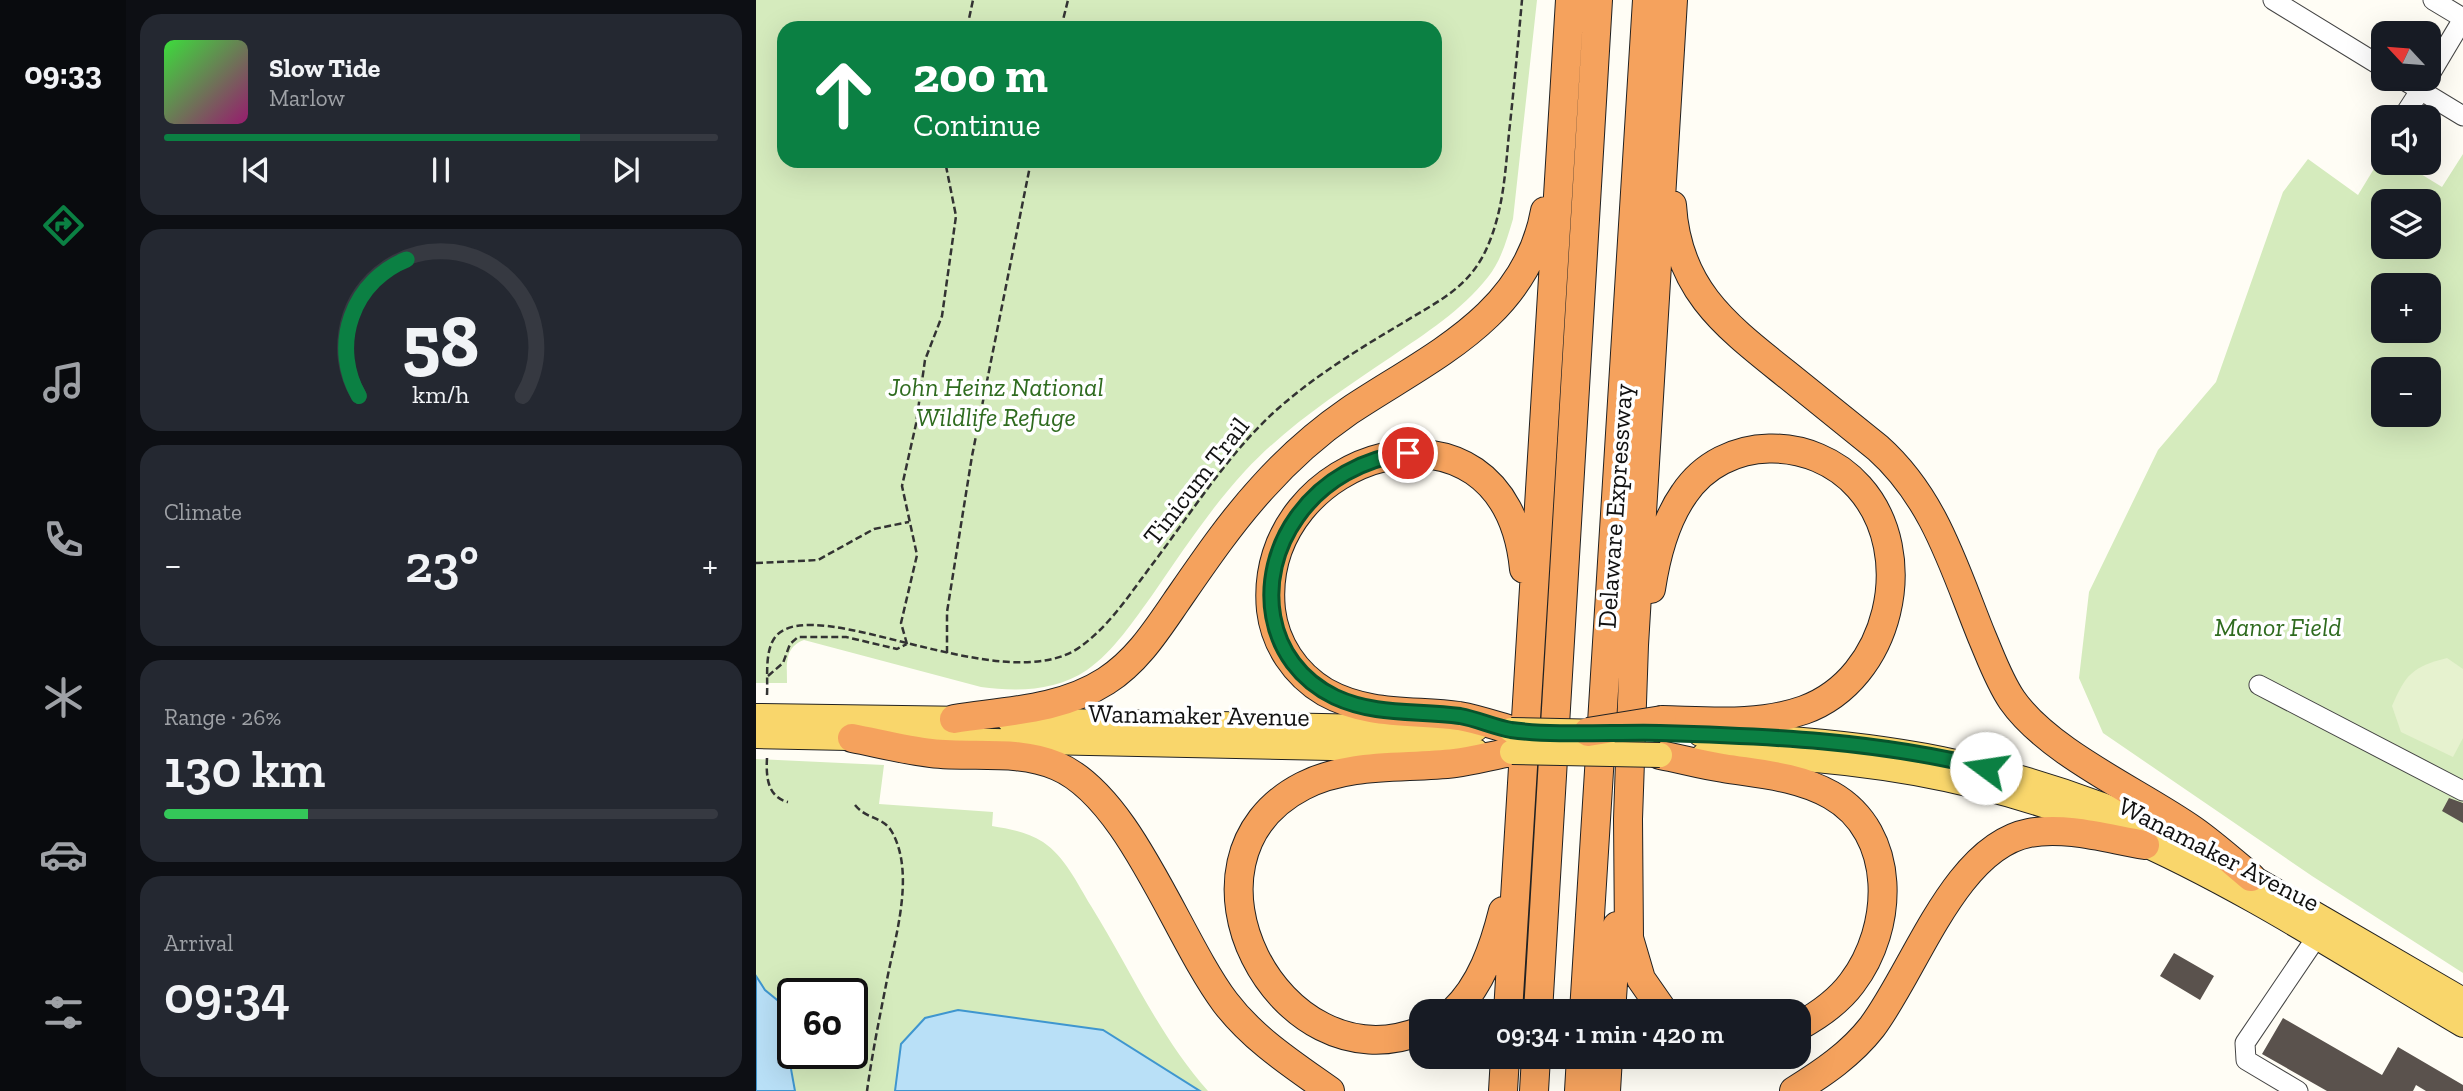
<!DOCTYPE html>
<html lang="en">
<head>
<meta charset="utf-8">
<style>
	body { margin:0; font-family:"Zilla Slab",serif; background:#242831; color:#f1f3f6; height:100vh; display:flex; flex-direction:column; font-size:26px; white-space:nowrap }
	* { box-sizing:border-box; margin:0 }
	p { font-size:23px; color:#9ea1a6 }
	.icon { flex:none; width:38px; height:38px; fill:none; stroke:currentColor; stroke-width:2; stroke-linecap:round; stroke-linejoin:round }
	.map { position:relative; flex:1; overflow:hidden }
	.side { display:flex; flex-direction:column; gap:14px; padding:14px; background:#0d0f14; width:630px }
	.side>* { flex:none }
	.hud { position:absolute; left:21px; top:21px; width:665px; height:147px; border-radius:21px; box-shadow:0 7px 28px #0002; background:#0b8043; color:#fff; overflow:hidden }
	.needle { width:46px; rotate:296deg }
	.buttons { position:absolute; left:1615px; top:21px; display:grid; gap:14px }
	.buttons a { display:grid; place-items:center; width:70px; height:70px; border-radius:14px; background:#171b24; box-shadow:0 7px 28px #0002; font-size:35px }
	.speed { position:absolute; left:21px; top:978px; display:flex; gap:14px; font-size:35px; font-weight:700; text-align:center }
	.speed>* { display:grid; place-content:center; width:91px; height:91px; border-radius:50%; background:#171b24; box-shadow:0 7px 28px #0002; line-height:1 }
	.speed .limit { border:4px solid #111; border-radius:10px; background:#fff; color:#111 }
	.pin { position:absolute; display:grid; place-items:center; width:60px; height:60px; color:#fff; margin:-30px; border:4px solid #fff; border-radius:50%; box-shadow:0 2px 7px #0007 }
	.me { position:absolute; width:77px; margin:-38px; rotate:284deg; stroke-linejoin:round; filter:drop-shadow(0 0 5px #0008) }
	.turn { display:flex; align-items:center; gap:24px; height:147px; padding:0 21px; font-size:32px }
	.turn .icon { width:91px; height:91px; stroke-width:2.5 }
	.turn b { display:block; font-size:49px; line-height:60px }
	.big { font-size:52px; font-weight:600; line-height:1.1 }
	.side .tile { flex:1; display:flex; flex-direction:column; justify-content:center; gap:10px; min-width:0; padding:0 24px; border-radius:21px; background:#242831 }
	.side .dial { align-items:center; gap:0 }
	.dial svg { height:182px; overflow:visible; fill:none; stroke:#363941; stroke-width:7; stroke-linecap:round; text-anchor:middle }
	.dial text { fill:#f1f3f6; stroke:none }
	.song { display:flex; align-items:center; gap:21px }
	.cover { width:84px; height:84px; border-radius:10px; background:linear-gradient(135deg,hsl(120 70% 55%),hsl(320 70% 35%)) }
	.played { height:7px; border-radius:4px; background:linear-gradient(90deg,#0b8043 75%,#363941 75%) }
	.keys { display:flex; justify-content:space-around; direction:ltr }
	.heat { display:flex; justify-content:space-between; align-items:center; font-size:38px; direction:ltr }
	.charge { height:10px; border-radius:5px; background:linear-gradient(90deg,#34c759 26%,#363941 0) }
	.trip { position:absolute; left:653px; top:999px; width:402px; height:70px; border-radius:21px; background:#171b24; box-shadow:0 7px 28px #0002; font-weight:600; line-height:70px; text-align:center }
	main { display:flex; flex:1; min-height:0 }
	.menu { display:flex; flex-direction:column; width:126px; justify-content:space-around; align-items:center; background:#090b0e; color:#9ea1a6 }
	.menu .icon { width:49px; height:49px }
	.menu .active { color:#0b8043 }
	.menu b { font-size:32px; color:#f1f3f6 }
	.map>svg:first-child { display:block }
	.green { fill:#d5ebbd; fill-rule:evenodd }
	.pitch { fill:#e6f2cf }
	.water { fill:#b9e0f7; stroke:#3f96cf; stroke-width:2 }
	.building { fill:#5a524d }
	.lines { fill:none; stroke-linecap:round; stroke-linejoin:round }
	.minor-casing { stroke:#444; stroke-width:21 }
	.major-casing { stroke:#222; stroke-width:26 }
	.highway-casing { stroke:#222; stroke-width:30 }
	.path { stroke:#333; stroke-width:2.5; stroke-dasharray:7 3.5; stroke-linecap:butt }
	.minor { stroke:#fff; stroke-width:19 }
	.major { stroke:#f9d66b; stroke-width:24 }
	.highway { stroke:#f5a25d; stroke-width:28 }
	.major-bridge-casing { stroke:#222; stroke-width:26; stroke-linecap:butt }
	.highway-bridge-casing { stroke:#222; stroke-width:30; stroke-linecap:butt }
	.major-bridge { stroke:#f9d66b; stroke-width:24 }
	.highway-bridge { stroke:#f5a25d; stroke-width:28 }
	.route-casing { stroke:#07532c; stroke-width:18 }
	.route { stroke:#0b8043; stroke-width:12 }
	.labels { text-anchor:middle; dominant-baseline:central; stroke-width:7; stroke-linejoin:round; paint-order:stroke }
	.park-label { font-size:26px; font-style:italic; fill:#2f6b1f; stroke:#fff }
	.street-label { font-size:26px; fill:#111; stroke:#fff }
</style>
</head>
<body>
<main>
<nav class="menu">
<b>09:33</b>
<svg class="icon active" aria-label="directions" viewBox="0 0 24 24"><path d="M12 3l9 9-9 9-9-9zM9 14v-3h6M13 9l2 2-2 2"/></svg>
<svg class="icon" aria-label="music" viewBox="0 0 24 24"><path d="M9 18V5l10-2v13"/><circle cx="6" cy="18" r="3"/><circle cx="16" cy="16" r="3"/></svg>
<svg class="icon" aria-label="phone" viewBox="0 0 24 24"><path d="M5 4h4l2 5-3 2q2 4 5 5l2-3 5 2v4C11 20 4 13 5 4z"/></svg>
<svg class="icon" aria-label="climate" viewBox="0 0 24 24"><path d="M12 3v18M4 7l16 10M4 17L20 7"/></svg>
<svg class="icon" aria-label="car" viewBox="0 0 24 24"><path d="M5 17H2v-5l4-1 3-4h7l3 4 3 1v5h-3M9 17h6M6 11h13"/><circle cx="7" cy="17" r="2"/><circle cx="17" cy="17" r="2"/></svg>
<svg class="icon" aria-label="filters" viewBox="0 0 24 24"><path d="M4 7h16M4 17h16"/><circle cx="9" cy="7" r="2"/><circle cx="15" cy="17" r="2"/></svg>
</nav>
<section class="side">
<div class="tile">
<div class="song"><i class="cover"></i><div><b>Slow Tide</b><p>Marlow</p></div></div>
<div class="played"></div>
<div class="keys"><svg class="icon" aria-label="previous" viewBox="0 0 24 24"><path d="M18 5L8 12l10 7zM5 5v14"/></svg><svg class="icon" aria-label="pause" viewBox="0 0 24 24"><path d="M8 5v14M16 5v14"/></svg><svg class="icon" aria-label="next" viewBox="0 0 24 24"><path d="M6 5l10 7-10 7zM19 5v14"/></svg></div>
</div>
<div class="tile dial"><svg viewBox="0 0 100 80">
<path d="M14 69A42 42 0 1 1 86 69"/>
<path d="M14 69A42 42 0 0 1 35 9" stroke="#0b8043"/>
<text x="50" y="56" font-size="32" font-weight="700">58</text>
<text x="50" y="72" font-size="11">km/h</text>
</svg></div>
<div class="tile"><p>Climate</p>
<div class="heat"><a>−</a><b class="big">23°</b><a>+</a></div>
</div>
<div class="tile"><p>Range · 26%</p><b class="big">130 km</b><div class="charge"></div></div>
<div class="tile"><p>Arrival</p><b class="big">09:34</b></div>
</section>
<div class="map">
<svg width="1707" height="1091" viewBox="0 0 1707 1091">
	<rect width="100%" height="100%" fill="#fffdf5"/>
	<path class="green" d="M0 0H781L757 219C751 239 745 261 732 277 705 311 670 333 635 357 583 392 531 426 489 471 454 509 426 552 397 594 378 620 358 651 331 670 300 691 261 692 225 687L48 640C28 647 31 665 31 683H0ZM28 28H679V161H28Z
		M1627 154 1628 163H1647L1686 187 1707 154V973L1556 876 1347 733 1323 678 1333 592 1402 450 1460 382 1527 192 1552 159 1602 195ZM1628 201H1673V247H1628ZM1628 285H1673V331H1628ZM1628 369H1673V415H1628Z
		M0 759 128 765 123 804 237 812 236 826C254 829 271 832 287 842 309 857 321 883 335 906 373 967 403 1036 452 1091H0ZM37 994H96V1054H37Z"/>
	<path class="pitch" d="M1691 658 1707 669V738L1697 757 1645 732 1636 706C1650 674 1656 667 1691 658Z"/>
	<path class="water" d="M0 976 9 990 31 1008 35 1069 39 1091H0Z
		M202 1010 347 1030 444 1091H139L145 1044 169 1018Z"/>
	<path class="building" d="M1693 798 1707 803V823L1686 811Z
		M1418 953 1458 976 1444 1000 1404 976Z
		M1527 1018 1626 1075 1642 1047 1707 1085V1091H1670L1660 1085 1657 1091H1571L1506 1054Z"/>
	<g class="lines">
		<g class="minor-casing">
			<path id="minor" d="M1517 0 1628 68
				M1677 0 1707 18
				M1673 76 1707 19
				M1646 79 1707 116
				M1647 117 1671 80
				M1503 685 1707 791
				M1542 1091 1490 1060 1489 1043 1560 938"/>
		</g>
		<g class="major-casing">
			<path id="major" d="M0 716 216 719
				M253 720 720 729
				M944 734C1116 740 1259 761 1417 835 1460 855 1501 880 1542 904 1597 936 1652 968 1707 1000
				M0 736 720 751
				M947 756C1089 754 1233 778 1365 834 1485 886 1595 959 1707 1025"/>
		</g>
		<g class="highway-casing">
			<path id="highway" d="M916 205C921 289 969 325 1029 373 1060 398 1091 423 1122 448 1179 499 1198 568 1226 637 1235 658 1243 681 1256 700 1293 753 1383 792 1437 830 1457 844 1476 861 1495 877
				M895 589C900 556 909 521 928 494 968 434 1057 435 1103 487 1163 554 1134 679 1048 710 1003 726 953 721 906 720
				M198 719C250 711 305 710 350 681 381 661 400 631 420 602 447 563 474 523 506 488 532 459 561 433 593 411 674 357 770 317 789 211
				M755 730C738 725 721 719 703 716 657 710 612 716 569 692 539 674 519 644 515 610 499 451 749 375 768 569
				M96 738C122 743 149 750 175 753 217 758 261 749 301 766 374 797 421 938 469 1002 497 1039 536 1064 574 1091
				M904 755C925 759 946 765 967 768 1003 774 1041 776 1075 795 1142 833 1138 928 1096 983 1082 1002 1063 1015 1043 1026
				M697 1012C725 986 738 947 747 911
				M752 1012 814 0
				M782 1012 842 0
				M828 1012 891 0
				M855 1012 861 926
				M908 1012 885 979 873 938 872 819 878 645 917 0
				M665 1031C522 1087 405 859 547 786 594 762 648 769 699 763 718 761 737 755 756 752
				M747 1091 749 1057
				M778 1091 780 1057
				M823 1091 825 1057
				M850 1091 852 1057
				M1038 1091C1067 1073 1095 1054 1116 1027 1159 970 1199 847 1273 833 1311 826 1352 839 1389 845"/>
		</g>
		<path class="path" d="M211 28 217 0
			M305 28 312 0
			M0 563 62 560 118 529 153 522
			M151 644 145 623 161 555 146 486 160 424 169 360 186 316 200 216 189 161
			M191 653V612L216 456 275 161
			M12 676 27 663 34 644 42 637H90L141 649 151 644
			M11 695C12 678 8 650 20 636 60 591 248 701 324 647 352 627 372 597 392 570 432 518 468 459 516 414 554 379 601 350 645 324 677 304 708 291 727 256 747 217 749 175 753 133 758 88 762 44 766 0
			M11 758C10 776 11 797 32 802
			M99 805C111 820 127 816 136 832 160 875 138 940 130 985 123 1020 116 1055 111 1091"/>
		<use href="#minor" class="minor"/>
		<use href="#major" class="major"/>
		<use href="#highway" class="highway"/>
		<g class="major-bridge-casing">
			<path id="major-bridge" d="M755 730 852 732
				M756 752 904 755"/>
		</g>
		<g class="highway-bridge-casing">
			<path id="highway-bridge" d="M832 732 906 720"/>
		</g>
		<use href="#major-bridge" class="major-bridge"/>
		<use href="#highway-bridge" class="highway-bridge"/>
	</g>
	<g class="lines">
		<g class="route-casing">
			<path id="route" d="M652 453C608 458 567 480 541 517 498 577 508 663 579 697 620 716 661 710 704 716 721 719 738 727 755 730 800 736 858 732 904 733 1014 736 1122 741 1230 768"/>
		</g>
		<use href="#route" class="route"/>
	</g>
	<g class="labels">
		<g class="park-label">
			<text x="240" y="387">John Heinz National<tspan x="240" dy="30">Wildlife Refuge</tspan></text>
			<text x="1522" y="627">Manor Field</text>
		</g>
		<g class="street-label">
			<text transform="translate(440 481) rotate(-52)">Tinicum Trail</text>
			<text transform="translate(859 506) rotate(-86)">Delaware Expressway</text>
			<text transform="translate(443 715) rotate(1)">Wanamaker Avenue</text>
			<text transform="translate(1463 854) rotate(27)">Wanamaker Avenue</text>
		</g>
	</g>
</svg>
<div class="buttons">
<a><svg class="needle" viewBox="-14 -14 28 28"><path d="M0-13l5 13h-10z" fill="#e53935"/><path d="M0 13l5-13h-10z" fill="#9ea1a6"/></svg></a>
<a><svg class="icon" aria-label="sound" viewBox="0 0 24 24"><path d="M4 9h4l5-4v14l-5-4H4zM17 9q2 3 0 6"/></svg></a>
<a><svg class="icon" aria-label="layers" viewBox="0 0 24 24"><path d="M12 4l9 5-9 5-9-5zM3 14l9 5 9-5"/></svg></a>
<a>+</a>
<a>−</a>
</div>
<div class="speed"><div class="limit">60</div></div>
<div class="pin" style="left:652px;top:453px;background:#d93025"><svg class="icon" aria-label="arrive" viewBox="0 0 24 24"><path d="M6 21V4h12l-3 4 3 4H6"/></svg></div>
<svg class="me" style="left:1230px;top:768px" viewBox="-20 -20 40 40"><circle r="19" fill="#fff"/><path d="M0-13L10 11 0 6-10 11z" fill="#0b8043"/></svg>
<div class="trip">09:34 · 1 min · 420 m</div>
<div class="hud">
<div class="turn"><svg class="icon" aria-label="ahead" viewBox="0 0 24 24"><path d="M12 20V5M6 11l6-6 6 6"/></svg><div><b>200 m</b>Continue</div></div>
</div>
</div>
</main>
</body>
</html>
